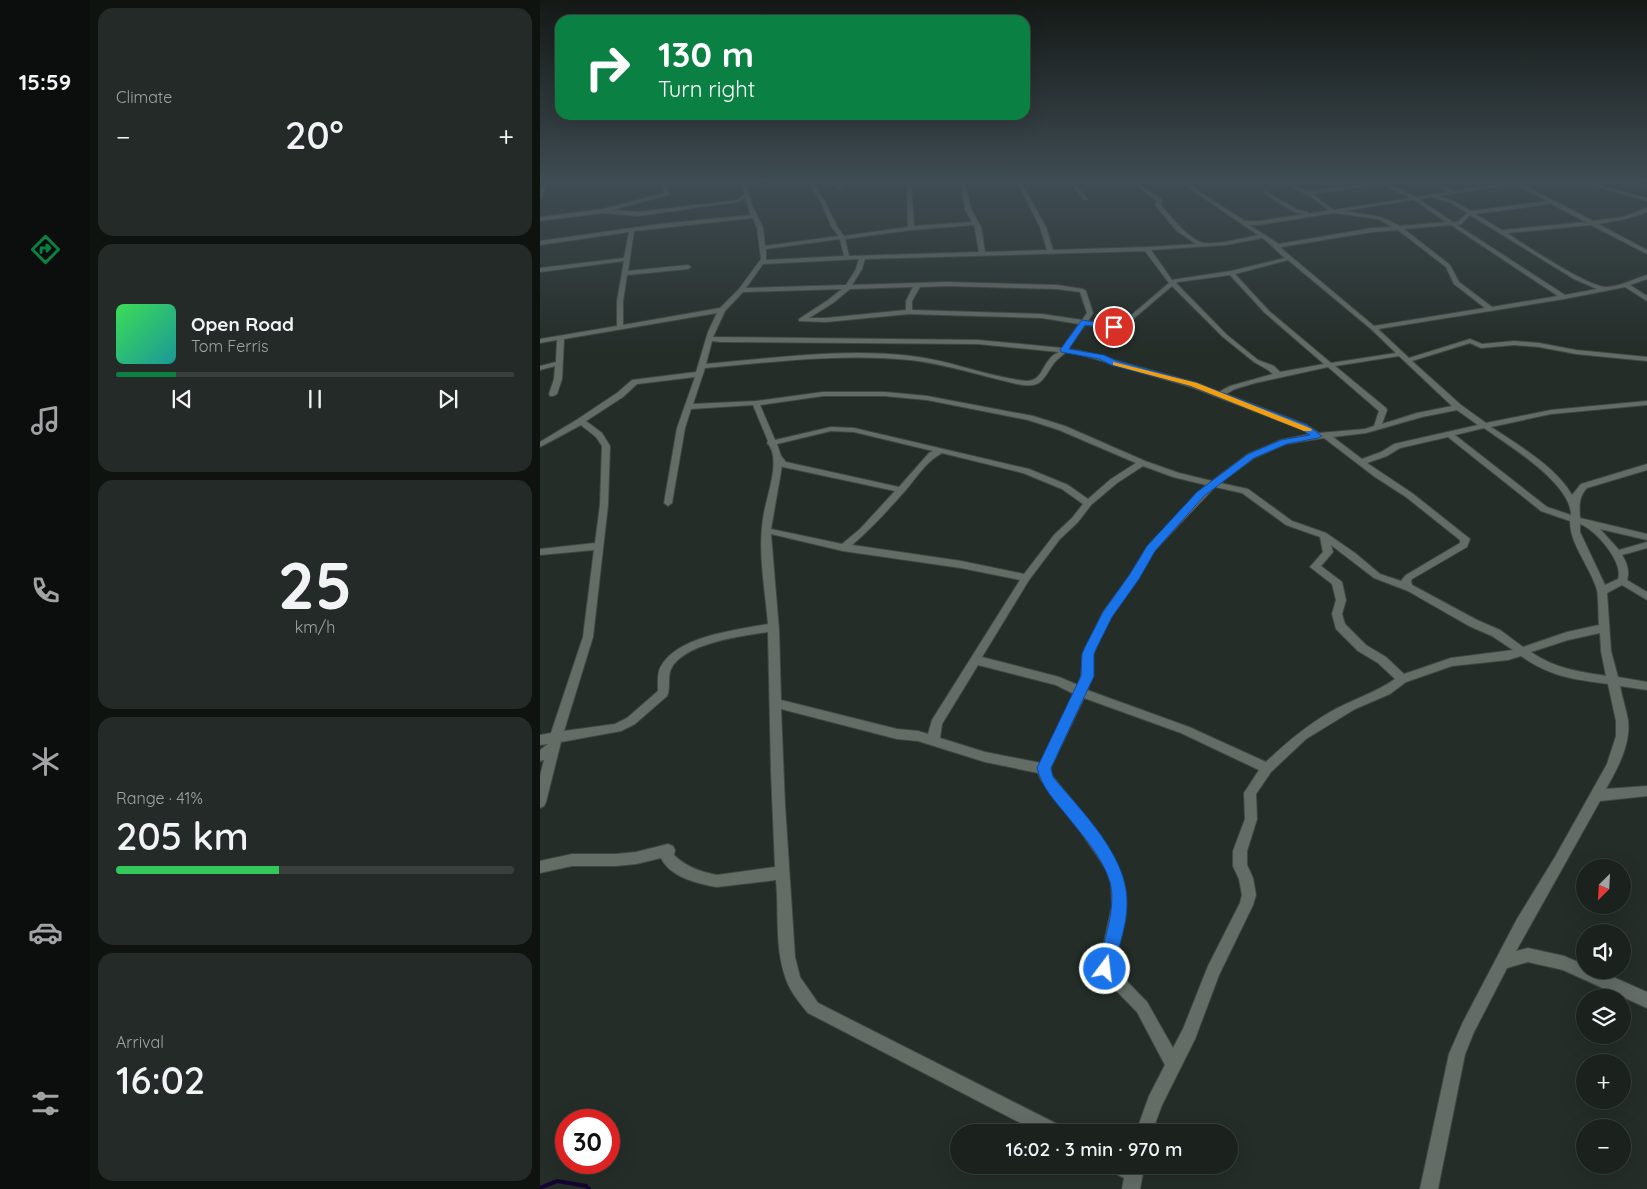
<!DOCTYPE html>
<html lang="en">
<head>
<meta charset="utf-8">
<style>
	body { margin:0; font-family:Quicksand,sans-serif; background:#242a27; color:#f1f3f6; height:100vh; display:flex; flex-direction:column; font-size:19px; white-space:nowrap }
	* { box-sizing:border-box; margin:0 }
	p { font-size:16px; color:#a0a4a4 }
	.icon { flex:none; width:28px; height:28px; fill:none; stroke:currentColor; stroke-width:2; stroke-linecap:round; stroke-linejoin:round }
	.map { position:relative; flex:1; overflow:hidden }
	.sheet { display:flex; flex-direction:column; gap:8px; padding:8px; background:#0f1310; width:450px }
	.sheet>* { flex:none }
	.banner { position:absolute; left:15px; top:15px; width:475px; height:105px; border-radius:15px; box-shadow:0 5px 20px #0002,0 0 0 1px #393f3c; background:#0b8043; color:#fff; overflow:hidden }
	.needle { width:32px; rotate:204deg }
	.tools { position:absolute; left:1036px; top:859px; display:grid; gap:10px }
	.tools a { display:grid; place-items:center; width:55px; height:55px; border-radius:50%; background:#1b221e; box-shadow:0 5px 20px #0002,0 0 0 1px #393f3c; font-size:25px }
	.speed { position:absolute; left:15px; top:1109px; display:flex; gap:10px; font-size:25px; font-weight:700; text-align:center }
	.speed>* { display:grid; place-content:center; width:65px; height:65px; border-radius:50%; background:#1b221e; box-shadow:0 5px 20px #0002,0 0 0 1px #393f3c; line-height:1 }
	.speed .limit { border:8px solid #d22; background:#fff; color:#111 }
	.pin { position:absolute; display:grid; place-items:center; width:42px; height:42px; color:#fff; margin:-21px; border:2px solid #fff; border-radius:50%; box-shadow:0 1px 5px #0007 }
	.me { position:absolute; width:55px; margin:-28px; rotate:15deg; stroke-linejoin:round; filter:drop-shadow(0 0 4px #0008) }
	.turn { display:flex; align-items:center; gap:18px; height:105px; padding:0 20px; font-size:22px }
	.turn .icon { width:65px; height:65px; stroke-width:2.5 }
	.turn b { display:block; font-size:35px; line-height:42px }
	.big { font-size:38px; font-weight:600; line-height:1.1 }
	.sheet .card { flex:1; display:flex; flex-direction:column; justify-content:center; gap:8px; min-width:0; padding:0 18px; border-radius:15px; background:#242a27 }
	.sheet .dial { align-items:center; gap:0 }
	.dial b { font-size:65px; line-height:1 }
	.song { display:flex; align-items:center; gap:15px }
	.cover { width:60px; height:60px; border-radius:8px; background:linear-gradient(135deg,hsl(130 70% 55%),hsl(180 70% 35%)) }
	.played { height:5px; border-radius:2px; background:linear-gradient(90deg,#0b8043 15%,#393f3c 15%) }
	.keys { display:flex; justify-content:space-around; direction:ltr }
	.heat { display:flex; justify-content:space-between; align-items:center; font-size:28px; direction:ltr }
	.charge { height:8px; border-radius:4px; background:linear-gradient(90deg,#34c759 41%,#393f3c 0) }
	.trip { position:absolute; left:410px; top:1124px; width:288px; height:50px; border-radius:25px; background:#1b221e; box-shadow:0 5px 20px #0002,0 0 0 1px #393f3c; font-weight:600; line-height:50px; text-align:center }
	main { display:flex; flex:1; min-height:0 }
	.menu { display:flex; flex-direction:column; width:90px; justify-content:space-around; align-items:center; background:#0b0e0c; color:#a0a4a4 }
	.menu .icon { width:35px; height:35px }
	.menu .current { color:#0b8043 }
	.menu b { font-size:22px; color:#f1f3f6 }
	.map>svg:first-child { display:block }
	.lines { fill:none; stroke-linecap:round; stroke-linejoin:round }
	.stream { stroke:#13052f; stroke-width:4 }
	.street-casing { stroke:#404743; stroke-width:2 }
	.street { fill:#636d66; fill-rule:evenodd }
	.route { fill:#1a73e8; stroke:#114b97 }
	.slow { fill:#f59e0b }
</style>
</head>
<body>
<main>
<nav class="menu">
<b>15:59</b>
<svg class="icon current" aria-label="directions" viewBox="0 0 24 24"><path d="M12 3l9 9-9 9-9-9zM9 14v-3h6M13 9l2 2-2 2"/></svg>
<svg class="icon" aria-label="music" viewBox="0 0 24 24"><path d="M9 18V5l10-2v13"/><circle cx="6" cy="18" r="3"/><circle cx="16" cy="16" r="3"/></svg>
<svg class="icon" aria-label="phone" viewBox="0 0 24 24"><path d="M5 4h4l2 5-3 2q2 4 5 5l2-3 5 2v4C11 20 4 13 5 4z"/></svg>
<svg class="icon" aria-label="climate" viewBox="0 0 24 24"><path d="M12 3v18M4 7l16 10M4 17L20 7"/></svg>
<svg class="icon" aria-label="car" viewBox="0 0 24 24"><path d="M5 17H2v-5l4-1 3-4h7l3 4 3 1v5h-3M9 17h6M6 11h13"/><circle cx="7" cy="17" r="2"/><circle cx="17" cy="17" r="2"/></svg>
<svg class="icon" aria-label="filters" viewBox="0 0 24 24"><path d="M4 7h16M4 17h16"/><circle cx="9" cy="7" r="2"/><circle cx="15" cy="17" r="2"/></svg>
</nav>
<section class="sheet">
<div class="card"><p>Climate</p>
<div class="heat"><a>−</a><b class="big">20°</b><a>+</a></div>
</div>
<div class="card">
<div class="song"><i class="cover"></i><div><b>Open Road</b><p>Tom Ferris</p></div></div>
<div class="played"></div>
<div class="keys"><svg class="icon" aria-label="previous" viewBox="0 0 24 24"><path d="M18 5L8 12l10 7zM5 5v14"/></svg><svg class="icon" aria-label="pause" viewBox="0 0 24 24"><path d="M8 5v14M16 5v14"/></svg><svg class="icon" aria-label="next" viewBox="0 0 24 24"><path d="M6 5l10 7-10 7zM19 5v14"/></svg></div>
</div>
<div class="card dial"><b>25</b><p>km/h</p></div>
<div class="card"><p>Range · 41%</p><b class="big">205 km</b><div class="charge"></div></div>
<div class="card"><p>Arrival</p><b class="big">16:02</b></div>
</section>
<div class="map">
<svg width="1107" height="1189" viewBox="0 0 1107 1189">
	<rect width="100%" height="100%" fill="#242d28"/>
	<g class="lines">
		<path class="stream" d="M0 1188 17 1181 46 1186 49 1189"/>
		<g class="street-casing">
			<path id="street" d="M3 182H7L2 197 0 198V190Z
				M123 182 128 183 152 182 128 186 129 195 72 210 98 212 197 200 204 194 202 182H206L211 203 223 228 225 246 299 236 292 228 281 202 270 185H274L285 202 298 228 304 236 368 227 367 182H371L374 226 432 222 425 209 421 182H425L431 209 441 227 445 252 507 250 500 227 477 182H481L506 227 513 250 607 247 656 244 637 231 615 205 617 201 592 182H597L622 200 621 205C630 216 650 241 664 243 678 245 704 238 718 235L640 182H645L705 221H719L765 214 754 212 723 193 725 191 758 210 768 212V214L789 210 771 197 742 182H748L767 191 844 182 876 197 909 192 889 182H895L915 191 971 182H982L980 183 1053 221 1083 217 1107 208V212L1086 219 1058 224 1107 250V254L1051 225 967 233C985 245 1048 287 1066 287 1079 287 1094 279 1107 275V279L1090 285 1107 296V301L1085 287 1024 299 838 329 869 358 930 339 942 344 974 341 999 343 1036 350 1107 357V361L1036 354 999 347 974 345 941 348 930 343 872 361 921 405 946 423 1011 410 1107 401V405L1011 414 951 427C977 444 1017 468 1032 495L1041 484 1107 464V470L1047 488C1039 496 1039 506 1040 518L1107 534V540L1060 529 1079 550 1107 542V548L1082 555C1087 563 1090 571 1087 580L1107 592V600L1082 585 1067 593 1071 651 1078 677 1107 682V690L1080 686C1082 697 1086 709 1088 720 1091 745 1077 769 1066 789L1107 786V796L1060 801 976 951 988 948 1024 956 1045 965V970H1057L1107 992V1008L1023 970 988 962 967 968 934 1032 925 1054 898 1189H880L909 1054 923 1022 977 919 1015 857 1067 764 1076 736V721L1068 684C1032 679 1011 677 981 656L968 660 912 666 866 682 850 694 815 709 766 739 731 772 716 794 717 819 707 851V865L713 878 716 895 713 905 679 975 655 1039 622 1105 612 1132H596L609 1096 625 1065 597 1012 560 974 558 969 572 906 571 883 566 869 542 834 501 780 498 773 445 762 378 741 357 739 241 709 245 805 255 957 260 977 278 1003 521 1126 523 1132H498L268 1013C258 1001 248 989 244 973 235 944 239 910 236 880L177 887C158 884 130 877 121 858L96 864 76 866H32L0 873V861L32 854H76L96 852 128 844 133 846 135 850 134 855C146 867 161 872 177 875L235 867 231 772 228 632C202 636 144 643 131 669 127 678 131 688 127 696L95 724 81 731 21 742 6 802 4 806 0 808V776L4 760 0 761V750L8 744 0 745V735L11 733 43 637 54 550 0 555V549L55 543 60 505 62 446 56 437 41 425 0 447V442L38 419 77 393 92 380 156 372 168 332 177 313 24 339 22 379 17 394 13 396H10L9 394 14 379 15 366 0 370V366L16 362 17 340 0 343V339L77 326V301L84 261 0 272V268L84 258 89 232 0 245V241L120 224 211 215 205 198 198 202 98 216 63 213 0 221V217L63 209 124 193ZM842 184 870 198 794 210 772 194ZM975 184 1007 201 931 211 914 201 898 196ZM893 197 910 203 927 213 918 222H913L879 199ZM874 200 906 222 860 226 841 217 804 211ZM1011 204 1046 222 962 230 935 214ZM794 213 838 219 852 227 832 228 739 244 709 225H719ZM930 215 1034 279 1057 289 1025 295 917 225 921 224ZM213 218 217 228 221 259 199 289 180 308 83 325V301L87 275 148 269 151 267 148 265 88 271 94 231ZM434 225 439 252 309 256 305 239 371 230ZM911 225 1018 296 952 307 919 282 910 265 864 229ZM858 230 906 267 914 284 945 308 834 326 742 249 741 247 832 232ZM722 238C731 244 736 251 745 258L691 271 632 280 611 250 686 245ZM300 239 304 256 226 260V249ZM605 251 629 283 582 323 574 325 548 321 553 313 546 291 543 289 517 285 407 282 312 285 322 269 325 259ZM319 259 316 269 306 285 206 288 223 264ZM748 260 831 329 856 353 791 363 729 311 695 274ZM690 275 725 313 784 364 740 372 734 366 718 360 687 335 636 283 638 282ZM407 286 517 289 540 292 547 313 542 320 502 314 372 310V301L380 287ZM632 286 683 337 714 362 728 370 733 374 690 386 679 392 657 383 541 351 528 349 545 325 574 329 586 325ZM373 287 366 301V310L286 318H269L293 303 310 289ZM302 289 288 300 259 319V321L286 322 369 314 502 318 539 324 522 348 438 340 173 337 185 311 203 292ZM172 341 181 342 438 344 519 352C515 354 511 356 509 360 501 369 501 381 486 381 447 377 410 360 371 356 303 348 234 358 166 364ZM526 352 538 354 651 387 761 429 770 434 741 440 708 454 672 481 639 473 605 461 525 426 493 416 387 396 345 392H283L216 401 153 404 165 368C233 362 301 353 370 360 406 364 442 376 477 384 502 389 502 380 514 363 517 359 522 356 526 352ZM859 356 912 406 877 413 842 424 847 410 846 408 795 366ZM788 367 839 411 834 426 825 429 779 433 767 425 686 394 695 389 715 383ZM155 377 137 428 124 503 128 506 132 503 145 428 151 409 213 405 228 441 227 443C242 457 227 495 224 513 217 549 225 588 228 624 196 630 136 636 120 668 117 675 118 684 118 691L87 718 75 724 24 731 53 637 68 505 70 446 62 433 46 421 83 397 97 384ZM283 396H345L387 400 488 420 519 430 596 463 571 479 548 499 528 485 489 469 314 428 291 427 235 440 220 405ZM917 410 938 425 854 444 841 452 822 459 793 437 826 433 882 417ZM944 428C968 445 1031 483 1031 515L1007 507 915 435ZM291 431 314 432 393 451 389 453 359 487 246 462 241 456 237 444ZM908 437 1001 511 1030 521C1030 545 1050 566 1057 590 1059 601 1058 614 1059 625L1027 632 983 647 960 630 937 620 872 585 871 581 872 579 927 547 930 539 872 493 827 463 847 456 860 448ZM784 438 835 477 866 497 920 540V543L866 575 861 581 840 574 815 553 786 533 752 521 708 489 680 483 714 458 746 444ZM402 453 483 473 522 489 543 504 532 518 514 535 484 574 421 561 312 545C331 529 348 510 364 492 375 480 386 461 402 453ZM242 466 243 467 355 491 320 529 302 544 231 529ZM603 466 633 477 666 485 607 547 591 574 563 612 543 654 541 676 538 685 519 677 442 657 489 580 520 539 538 522 551 505 577 483ZM675 487 702 493 746 525 780 537 783 552 770 567 792 584 796 600 792 614 796 629 818 651 838 663 855 679C835 693 811 700 790 712 766 726 746 743 726 762L649 727 547 690 553 676V654L571 616 598 578 614 551ZM1040 524C1055 529 1084 562 1078 579L1065 585 1040 532ZM231 534 303 551 421 568 480 580 392 720 388 734 378 731 357 729 241 700 239 630ZM791 545 834 578 868 591 929 626 952 636 973 650 911 658 864 674 846 657 826 645 805 624 802 614 806 600 802 582 781 566 793 552ZM1060 633 1061 651 1066 676C1037 671 1016 669 991 652L1028 640ZM438 665 516 685 534 694 501 763 445 752 400 738 402 724ZM544 698 641 733 719 770 704 793 705 819 693 851V866L699 879 702 895 700 903 668 966 643 1029 633 1048 607 1002 573 967C577 947 584 926 586 906 589 860 538 809 511 774L510 769Z
				M294 182H298L302 189H298Z
				M530 182H534L548 200H544Z
				M1039 182H1046L1107 198V201Z
				M568 1165H596L600 1167 603 1173 600 1189H582L584 1178 571 1171Z"/>
		</g>
		<use href="#street" class="street"/>
	</g>
	<linearGradient id="sky" x2="0" y2="1"><stop stop-color="#141916"/><stop offset="0.52" stop-color="#3f4c53"/><stop offset="1" stop-color="#3f4c53" stop-opacity="0"/></linearGradient>
	<rect width="1107" height="348" fill="url(#sky)"/>
	<path class="route" d="M543 320 578 327 574 329 545 325 529 349 564 355 577 361 657 383 767 425 782 436 778 438 747 444 714 458 664 496 615 551 599 579 572 617 557 647 554 654V676L511 768 513 777C542 812 589 857 587 905 587 925 578 949 573 969L571 975 565 977 559 975 557 969C563 942 577 909 570 882 563 858 543 836 528 817 515 801 502 788 497 768L541 676 542 654 545 647 563 612 590 574 607 546 657 492 708 454 741 440 770 435 760 429 651 386 571 365 559 359 521 352 520 350 541 321Z"/>
	<path class="slow" d="M573 362 657 383 772 429 771 431H764L651 386 573 365Z"/>
</svg>
<div class="tools">
<a><svg class="needle" viewBox="-14 -14 28 28"><path d="M0-13l5 13h-10z" fill="#e53935"/><path d="M0 13l5-13h-10z" fill="#a0a4a4"/></svg></a>
<a><svg class="icon" aria-label="sound" viewBox="0 0 24 24"><path d="M4 9h4l5-4v14l-5-4H4zM17 9q2 3 0 6"/></svg></a>
<a><svg class="icon" aria-label="layers" viewBox="0 0 24 24"><path d="M12 4l9 5-9 5-9-5zM3 14l9 5 9-5"/></svg></a>
<a>+</a>
<a>−</a>
</div>
<div class="speed"><div class="limit">30</div></div>
<div class="pin" style="left:574px;top:327px;background:#d93025"><svg class="icon" aria-label="arrive" viewBox="0 0 24 24"><path d="M6 21V4h12l-3 4 3 4H6"/></svg></div>
<svg class="me" style="left:565px;top:969px" viewBox="-20 -20 40 40"><circle r="17" fill="#1a73e8" stroke="#fff" stroke-width="3"/><path d="M0-11L8 9 0 5-8 9z" fill="#fff"/></svg>
<div class="trip">16:02 · 3 min · 970 m</div>
<div class="banner">
<div class="turn"><svg class="icon" aria-label="right" viewBox="0 0 24 24"><path d="M7 20v-9h11M14 6l5 5-5 5"/></svg><div><b>130 m</b>Turn right</div></div>
</div>
</div>
</main>
</body>
</html>
